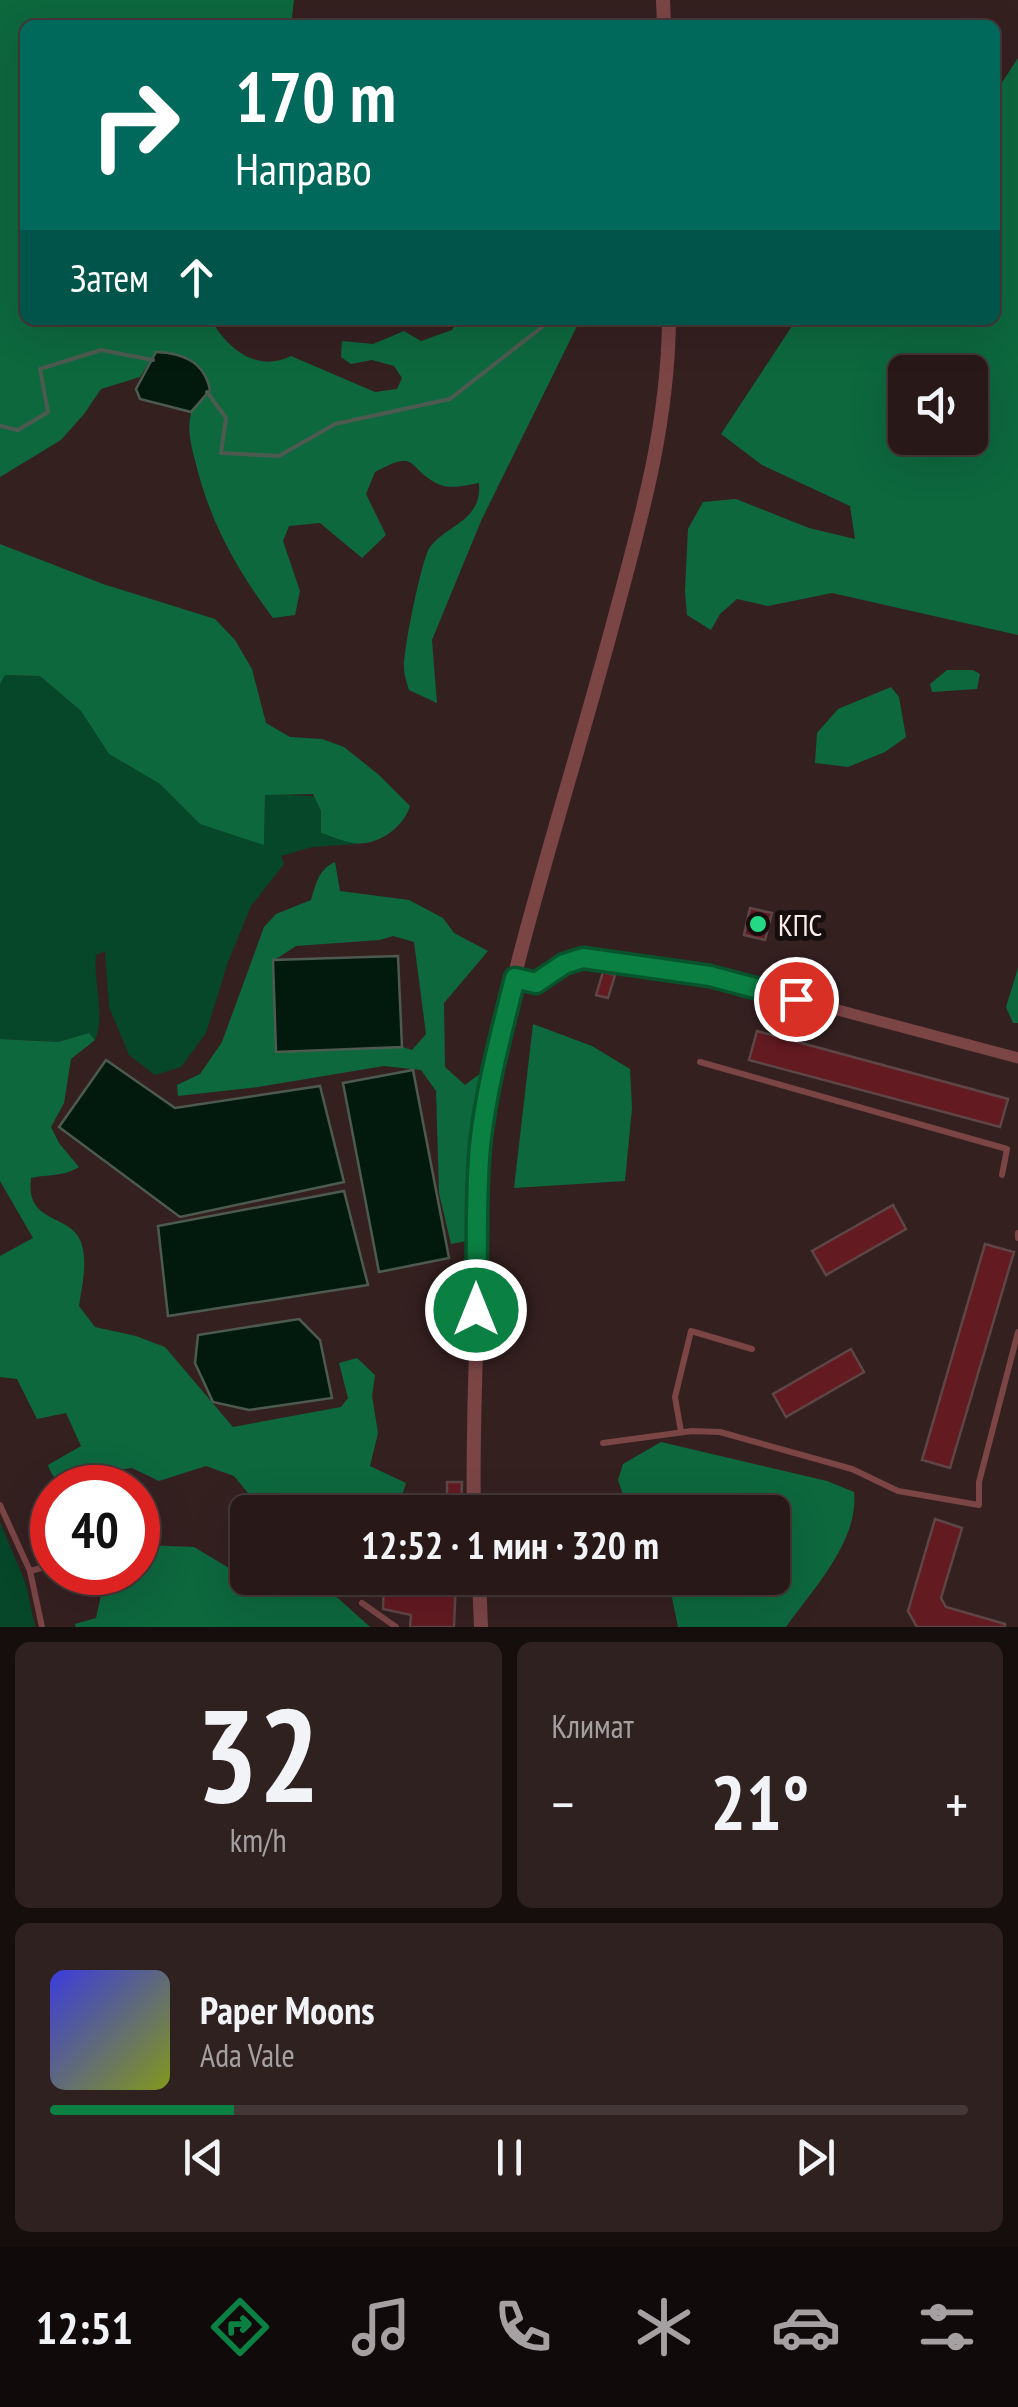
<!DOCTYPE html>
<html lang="ru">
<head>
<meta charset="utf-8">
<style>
	body { margin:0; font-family:"PT Sans Narrow",sans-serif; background:#302121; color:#f1f3f6; height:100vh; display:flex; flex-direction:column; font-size:38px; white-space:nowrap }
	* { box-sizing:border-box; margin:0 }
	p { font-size:32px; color:#a5a0a2 }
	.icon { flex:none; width:55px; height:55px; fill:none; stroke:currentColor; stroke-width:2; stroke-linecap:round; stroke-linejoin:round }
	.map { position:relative; height:1627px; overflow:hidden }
	.drawer { display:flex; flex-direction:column; gap:15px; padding:15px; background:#160d0d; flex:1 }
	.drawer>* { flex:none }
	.banner { position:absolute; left:20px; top:20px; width:980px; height:305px; border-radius:15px; box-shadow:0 10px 40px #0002,0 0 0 2px #443737; background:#00695c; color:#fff; overflow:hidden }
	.fabs { position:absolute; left:888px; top:355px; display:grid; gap:20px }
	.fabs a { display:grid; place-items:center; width:100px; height:100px; border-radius:15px; background:#281818; box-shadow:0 10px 40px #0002,0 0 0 2px #443737; font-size:50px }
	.speed { position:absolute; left:30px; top:1465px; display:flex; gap:20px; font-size:50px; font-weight:700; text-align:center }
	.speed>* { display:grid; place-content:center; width:130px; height:130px; border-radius:50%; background:#281818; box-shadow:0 10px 40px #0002,0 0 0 2px #443737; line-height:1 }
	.speed .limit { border:15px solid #d22; background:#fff; color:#111 }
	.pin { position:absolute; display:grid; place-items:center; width:85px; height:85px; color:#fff; margin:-42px; border:5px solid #fff; border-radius:50%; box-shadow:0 2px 10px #0007 }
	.me { position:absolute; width:110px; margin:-55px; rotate:0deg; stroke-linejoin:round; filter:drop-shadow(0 0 8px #0008) }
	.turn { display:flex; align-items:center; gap:35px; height:210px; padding:0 50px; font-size:45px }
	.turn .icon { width:130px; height:130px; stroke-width:2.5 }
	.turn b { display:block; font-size:70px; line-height:85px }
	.then { display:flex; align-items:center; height:95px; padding:0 50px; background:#0003; gap:20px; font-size:38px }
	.big { font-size:75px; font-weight:800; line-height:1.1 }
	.drawer .widget { flex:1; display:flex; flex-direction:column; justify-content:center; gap:15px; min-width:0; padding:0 35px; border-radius:15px; background:#302121 }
	.drawer .dial { align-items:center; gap:0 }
	.dial b { font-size:130px; line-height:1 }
	.song { display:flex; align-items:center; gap:30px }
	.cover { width:120px; height:120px; border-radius:15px; background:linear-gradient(135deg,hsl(240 70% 55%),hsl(70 70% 35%)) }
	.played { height:10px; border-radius:5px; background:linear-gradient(90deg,#0b8043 20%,#443737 20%) }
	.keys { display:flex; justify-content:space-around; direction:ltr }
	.heat { display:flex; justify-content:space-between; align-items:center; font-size:55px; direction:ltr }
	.drawer .tiles { flex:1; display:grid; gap:15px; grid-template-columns:1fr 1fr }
	.widget:last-child { grid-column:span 2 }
	.trip { position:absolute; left:230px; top:1495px; width:560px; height:100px; border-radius:15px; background:#281818; box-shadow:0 10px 40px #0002,0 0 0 2px #443737; font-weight:800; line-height:100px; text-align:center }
	.tab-bar { display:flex; height:160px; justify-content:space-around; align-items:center; background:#100a0a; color:#a5a0a2 }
	.tab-bar .icon { width:70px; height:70px }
	.tab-bar .selected { color:#0b8043 }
	.tab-bar b { font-size:45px; color:#f1f3f6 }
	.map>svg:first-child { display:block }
	.green { fill:#054728 }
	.forest { fill:#0d683e; fill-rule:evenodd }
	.water { fill:#021a0d; stroke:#4d5a50; stroke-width:2.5 }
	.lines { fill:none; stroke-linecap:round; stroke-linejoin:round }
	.stream { stroke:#4d5a50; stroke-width:4 }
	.building { fill:#631a21; stroke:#5e4646; stroke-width:2.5 }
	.service { stroke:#7b4546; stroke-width:6 }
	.minor { stroke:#7b4546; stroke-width:11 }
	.tertiary { stroke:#7b4546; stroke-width:14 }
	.route-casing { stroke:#07532c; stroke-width:25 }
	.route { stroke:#0b8043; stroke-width:18 }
	.poi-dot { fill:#25d886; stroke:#160d0d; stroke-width:4 }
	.labels { text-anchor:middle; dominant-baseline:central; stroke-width:10; stroke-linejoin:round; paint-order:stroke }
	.poi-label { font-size:30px; fill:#fdeeee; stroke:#160d0d; text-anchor:start }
</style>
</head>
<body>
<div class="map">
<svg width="1018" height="1627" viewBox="0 0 1018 1627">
	<rect width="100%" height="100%" fill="#352020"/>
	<path class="green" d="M4 675 40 676 81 711 109 754 160 784 200 824 264 844 265 794 314 796 321 811V833L357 844 312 847 281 856 284 864 251 906 228 962 206 1033 181 1067 155 1075 129 1055 109 1007 105 951 96 955C93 982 106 1015 95 1040L89 1033 58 1042 0 1039V684Z
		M0 1522 26 1584 35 1627H0Z"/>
	<path class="forest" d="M0 0H294L291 25H25V320H211C228 349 257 373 291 356L375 392 397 389 402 378 394 366 372 360 351 364 341 357 342 341 373 344 404 331 421 341 452 330 459 320H580L481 521 432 640 437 703 409 690C407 683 404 675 404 668 403 652 422 557 430 547 449 523 482 521 479 483 467 485 450 490 438 484 405 467 419 448 375 472L366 494 386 535 362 558 320 523 289 526 283 541 300 591 295 615 273 618C236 569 209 520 195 460 191 446 187 428 191 414 194 405 205 396 210 390L156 352 140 377 101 389 84 414 61 440 0 477Z
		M1018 58V635L832 593 768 606 737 599 720 614 711 630 687 615 685 591 688 529 703 502 736 499 809 528 855 539 850 506 762 465 721 434 796 320H995V93ZM905 372H970V438H905Z
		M0 544 103 584 215 619 235 640 252 669 266 723 290 737 322 739 344 747 379 775 410 806C404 827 377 847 353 843 342 841 331 836 321 833V811L313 794 265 795 264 845 200 824 160 784 109 754 81 711 40 676 5 675 0 684Z
		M947 670H973L980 674 977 689 932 692 930 684Z
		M891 687 899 697 906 737 885 752 848 767 815 763 817 733 838 709Z
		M335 862 340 891 409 900 443 918 454 933 488 951 444 1003 445 1067 465 1085 481 1073 474 1132 473 1212 467 1241 451 1244 439 1193 436 1091 421 1070 384 1066 258 1087 178 1096 177 1085 200 1074 222 1042 264 927 276 914 311 900C316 884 318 870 335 862ZM393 936 414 942 426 1034 412 1050 402 1047 277 1052 276 959 296 946 380 940Z
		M1018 968V1023H1013L1006 1007Z
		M533 1024 592 1046 630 1069 632 1108 625 1181 514 1188Z
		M89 1033 95 1040 71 1059 64 1103 51 1127 59 1143 79 1167C62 1177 49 1174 31 1178 25 1225 70 1213 81 1242 88 1263 82 1285 79 1306L95 1327 136 1336 165 1347 233 1427 341 1407 348 1398 339 1363 357 1358 375 1375 372 1396 378 1433 370 1466 406 1483 397 1511 353 1508 342 1497 281 1507 257 1504 234 1476 206 1466 159 1481 132 1468 119 1470 111 1487C84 1488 57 1494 48 1465L81 1446 66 1413 37 1419 17 1379 0 1377V1256L33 1238 0 1181V1039L58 1042Z
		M661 1442 827 1481 854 1492C859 1541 813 1589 786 1627H678L668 1578H772V1512H629L618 1480 623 1464Z
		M145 1545 194 1547 249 1580 293 1579 338 1598 370 1627H76L75 1624 96 1618 106 1573 138 1572V1548Z"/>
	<path class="water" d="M156 352C182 353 204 361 210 390L191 412 140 399 136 389Z
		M398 956 402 1047 276 1052 273 960Z
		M106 1060 175 1108 320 1086 344 1182 180 1217 59 1127Z
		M413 1070 449 1258 379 1272 343 1083Z
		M344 1191 368 1285 168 1316 158 1226Z
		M299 1319 320 1340 332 1398 249 1410 213 1402 195 1363 198 1335Z"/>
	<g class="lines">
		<path class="stream" d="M207 392 226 418 221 453 279 456 335 424 450 399 551 320
			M0 426 18 430 48 412 40 369 101 350 153 360"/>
	</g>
	<path class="building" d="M750 908 772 913 765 940 744 935Z
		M603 972 615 975 608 998 596 995Z
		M757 1031 1008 1099 1000 1127 749 1060Z
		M893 1205 906 1229 826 1275 812 1251Z
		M985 1244 1014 1252 950 1468 922 1460Z
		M851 1349 864 1372 786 1417 773 1394Z
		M447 1482H462L461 1512H447Z
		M935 1519 962 1528 941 1598 946 1607 1005 1624V1627H917L908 1611Z
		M384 1578H456L454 1627H410L411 1615 383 1609Z"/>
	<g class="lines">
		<path class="service" d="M516 979 536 983 564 964 583 958 710 976
			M700 1062 1007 1149 1002 1175
			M1018 1233V1238
			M681 1432 675 1397 691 1331 752 1349
			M603 1443 692 1431 720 1432 852 1469 898 1491 979 1505V1482L1018 1332
			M0 1505 30 1571 42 1627
			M138 1542H139
			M30 1571 52 1565
			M362 1603 396 1627"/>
		<path class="minor" d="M710 976 1018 1058"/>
		<path class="tertiary" d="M663 0 664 25
			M474 1512C472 1434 477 1357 477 1278 477 1216 476 1153 488 1090 521 930 573 774 615 616 642 516 668 424 669 320
			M479 1578 481 1627"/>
	</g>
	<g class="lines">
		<g class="route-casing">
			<path id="route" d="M476 1310C478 1255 475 1201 480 1146 486 1089 501 1034 515 978L536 983 564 964 583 958 710 976 796 999"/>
		</g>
		<use href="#route" class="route"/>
	</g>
	<circle class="poi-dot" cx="758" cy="924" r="10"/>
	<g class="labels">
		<g class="poi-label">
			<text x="778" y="924">КПС</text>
		</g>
	</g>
</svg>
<div class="fabs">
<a><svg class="icon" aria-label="sound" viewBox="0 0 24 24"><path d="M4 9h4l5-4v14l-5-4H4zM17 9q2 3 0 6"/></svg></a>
</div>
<div class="speed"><div class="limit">40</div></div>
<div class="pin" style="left:796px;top:999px;background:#d93025"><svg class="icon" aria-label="arrive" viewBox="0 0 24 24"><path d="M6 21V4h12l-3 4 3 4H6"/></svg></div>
<svg class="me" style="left:476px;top:1310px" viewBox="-20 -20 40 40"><circle r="17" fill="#0b8043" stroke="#fff" stroke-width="3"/><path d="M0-11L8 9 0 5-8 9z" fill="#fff"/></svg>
<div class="trip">12:52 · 1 мин · 320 m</div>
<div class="banner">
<div class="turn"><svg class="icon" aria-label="right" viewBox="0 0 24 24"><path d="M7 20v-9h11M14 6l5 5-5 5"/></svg><div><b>170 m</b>Направо</div></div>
<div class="then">Затем<svg class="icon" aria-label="ahead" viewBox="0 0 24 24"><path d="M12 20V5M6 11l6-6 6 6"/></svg></div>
</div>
</div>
<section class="drawer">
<div class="tiles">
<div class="widget dial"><b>32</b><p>km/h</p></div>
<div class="widget"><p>Климат</p>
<div class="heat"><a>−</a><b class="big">21°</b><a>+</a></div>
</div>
<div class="widget">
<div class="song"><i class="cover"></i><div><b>Paper Moons</b><p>Ada Vale</p></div></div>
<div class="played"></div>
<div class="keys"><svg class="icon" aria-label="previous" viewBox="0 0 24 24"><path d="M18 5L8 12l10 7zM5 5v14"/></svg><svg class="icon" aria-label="pause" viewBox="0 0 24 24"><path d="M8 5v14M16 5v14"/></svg><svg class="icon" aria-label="next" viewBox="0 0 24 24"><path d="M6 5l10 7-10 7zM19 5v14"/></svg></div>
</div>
</div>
</section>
<nav class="tab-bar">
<b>12:51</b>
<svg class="icon selected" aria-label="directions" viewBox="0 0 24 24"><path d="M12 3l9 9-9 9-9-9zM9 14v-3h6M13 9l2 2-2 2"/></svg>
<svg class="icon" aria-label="music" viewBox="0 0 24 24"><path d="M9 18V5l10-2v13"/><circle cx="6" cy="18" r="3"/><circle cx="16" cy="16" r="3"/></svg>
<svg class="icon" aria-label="phone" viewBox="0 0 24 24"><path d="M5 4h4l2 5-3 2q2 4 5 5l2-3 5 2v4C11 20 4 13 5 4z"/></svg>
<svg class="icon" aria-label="climate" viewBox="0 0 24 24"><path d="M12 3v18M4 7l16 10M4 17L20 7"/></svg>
<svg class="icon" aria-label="car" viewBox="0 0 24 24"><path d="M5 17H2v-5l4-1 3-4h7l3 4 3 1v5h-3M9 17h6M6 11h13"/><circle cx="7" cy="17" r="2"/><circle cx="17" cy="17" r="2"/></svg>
<svg class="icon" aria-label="filters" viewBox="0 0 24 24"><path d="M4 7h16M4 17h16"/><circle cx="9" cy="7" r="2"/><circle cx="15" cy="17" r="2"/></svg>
</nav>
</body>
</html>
